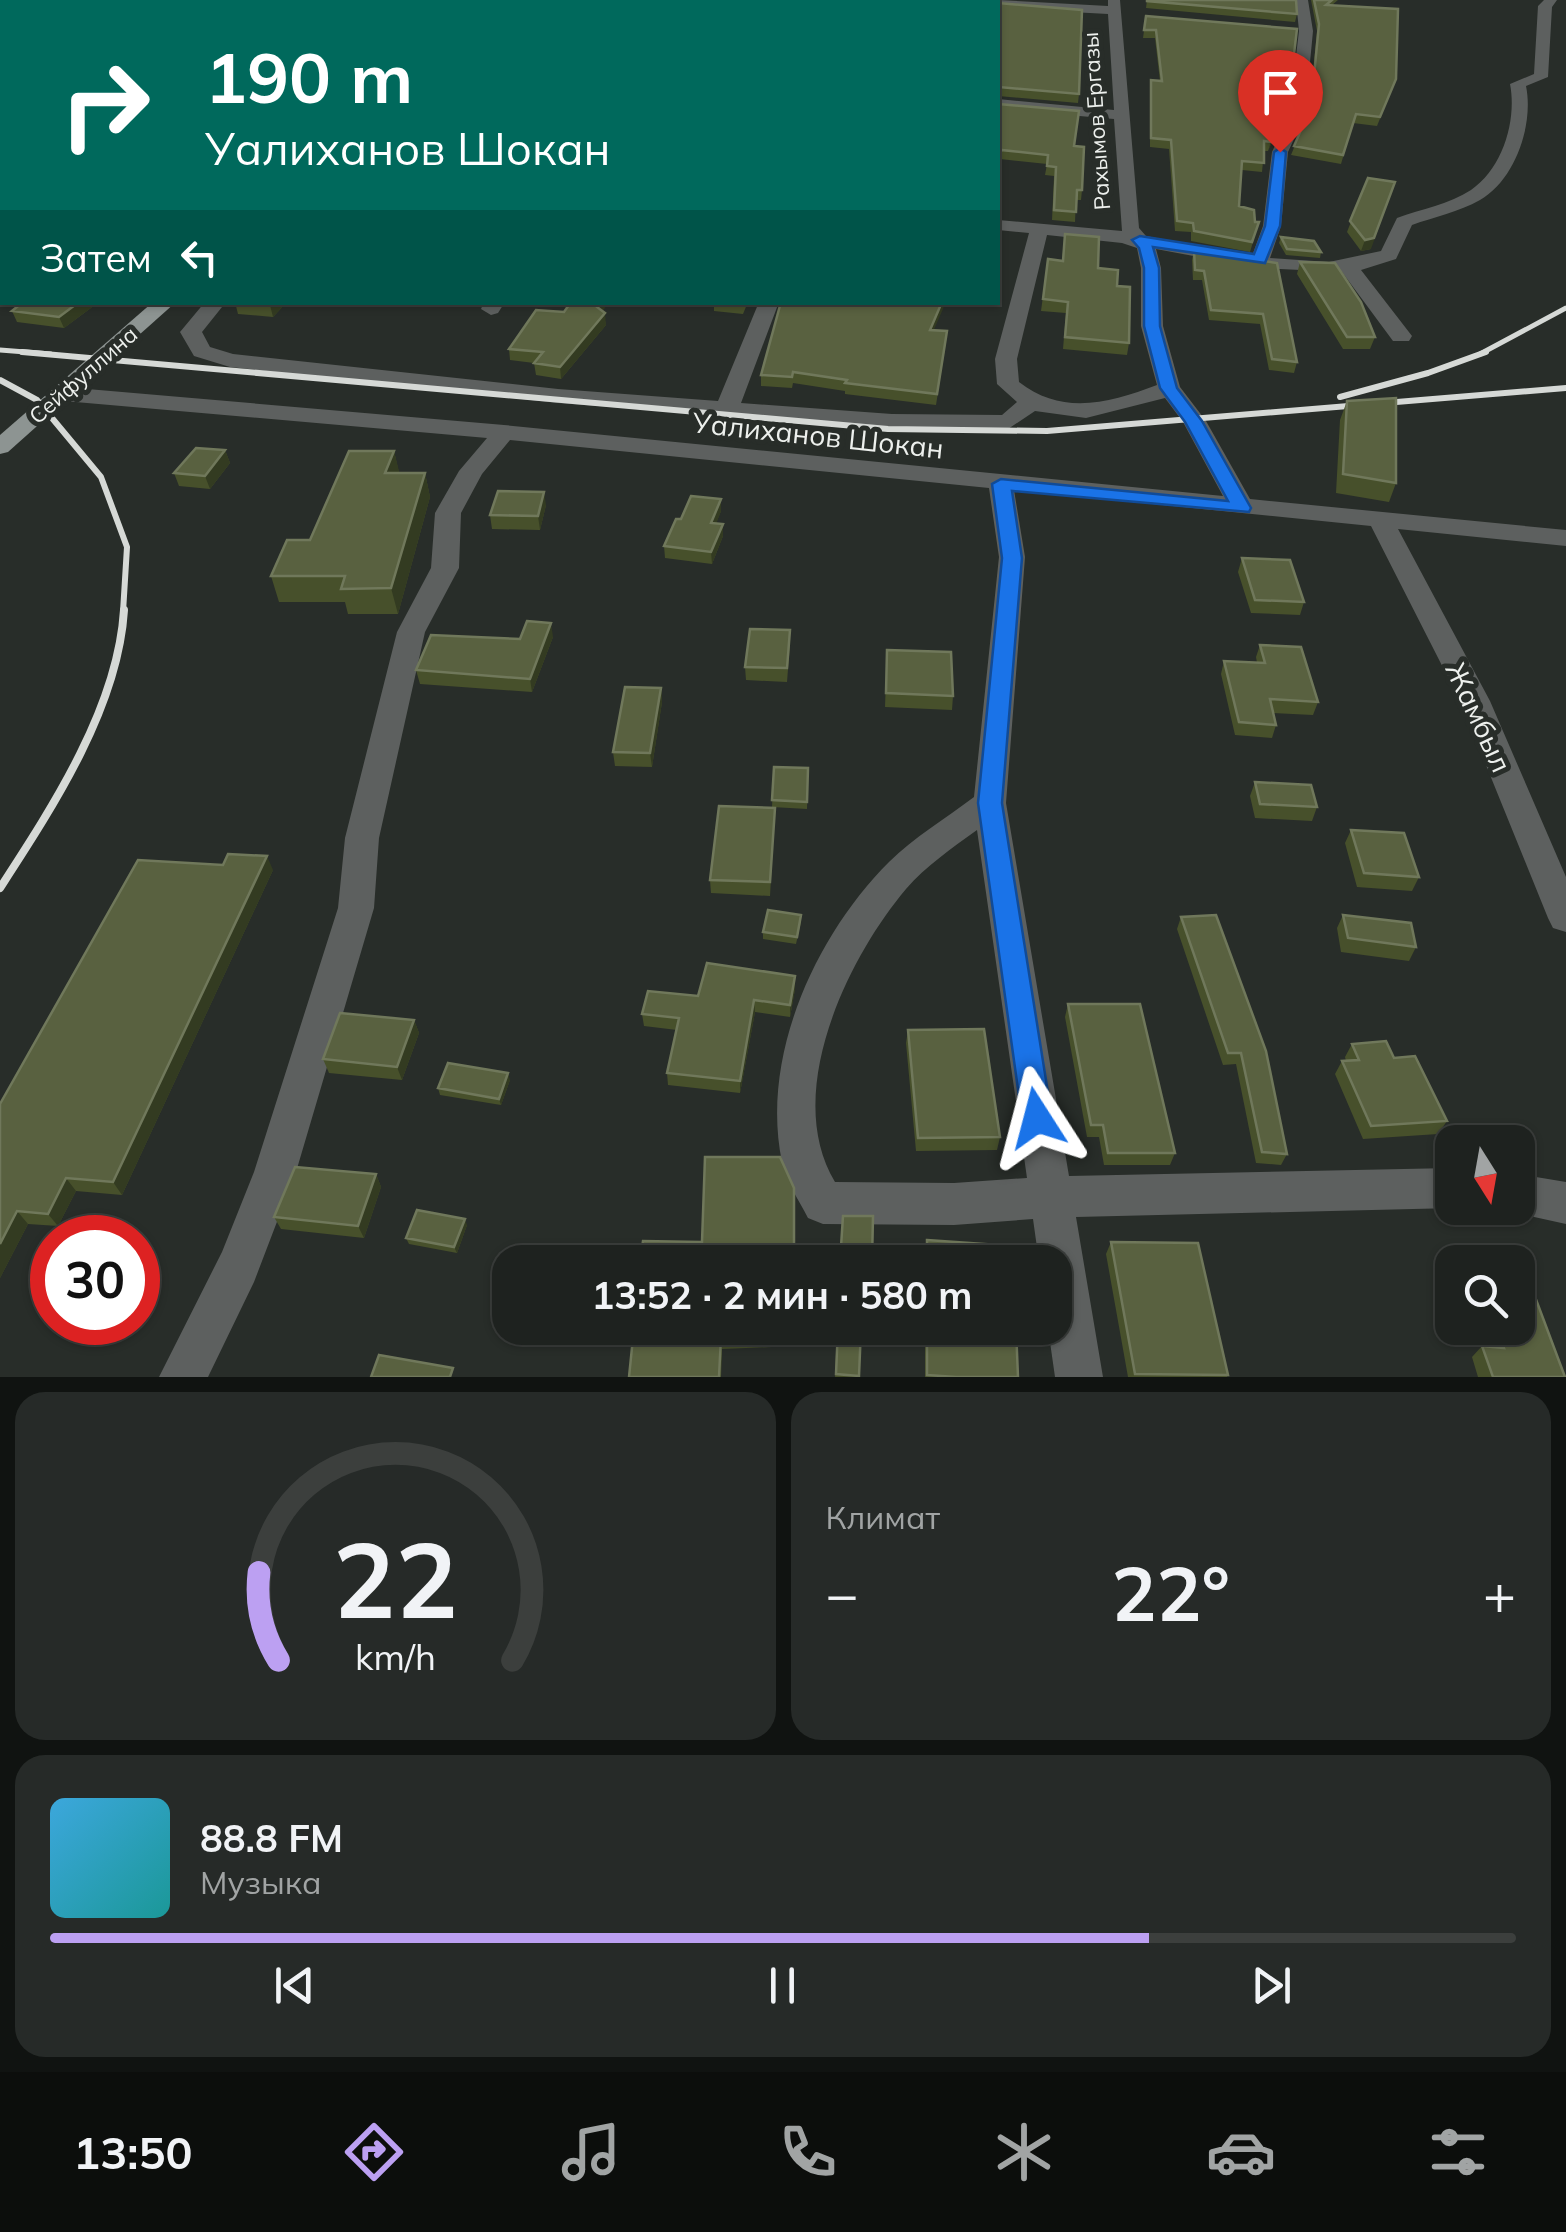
<!DOCTYPE html>
<html lang="ru">
<head>
<meta charset="utf-8">
<style>
	body { margin:0; font-family:Mulish,sans-serif; background:#262a28; color:#f1f3f6; height:100vh; display:flex; flex-direction:column; font-size:38px; white-space:nowrap }
	* { box-sizing:border-box; margin:0 }
	p { font-size:32px; color:#a1a4a4 }
	.icon { flex:none; width:55px; height:55px; fill:none; stroke:currentColor; stroke-width:2; stroke-linecap:round; stroke-linejoin:round }
	.map { position:relative; height:1377px; overflow:hidden }
	.panel { display:flex; flex-direction:column; gap:15px; padding:15px; background:#101311; flex:1 }
	.panel>* { flex:none }
	.guide { position:absolute; left:0px; top:0px; width:1000px; height:305px; box-shadow:0 2px 8px #0004,0 0 0 2px #3c3f3d; background:#00695c; color:#fff; overflow:hidden }
	.needle { width:65px; rotate:169deg }
	.buttons { position:absolute; left:1435px; top:1125px; display:grid; gap:20px }
	.buttons a { display:grid; place-items:center; width:100px; height:100px; border-radius:20px; background:#1e221f; box-shadow:0 2px 8px #0004,0 0 0 2px #3c3f3d; font-size:50px }
	.speed { position:absolute; left:30px; top:1215px; display:flex; gap:20px; font-size:50px; font-weight:700; text-align:center }
	.speed>* { display:grid; place-content:center; width:130px; height:130px; border-radius:50%; background:#1e221f; box-shadow:0 2px 8px #0004,0 0 0 2px #3c3f3d; line-height:1 }
	.speed .limit { border:15px solid #d22; background:#fff; color:#111 }
	.pin { position:absolute; display:grid; place-items:center; width:85px; height:85px; color:#fff; margin:-102px -42px; border-radius:50% 50% 50% 0; rotate:-45deg; box-shadow:0 0 10px #0007 }
	.pin .icon { rotate:45deg }
	.me { position:absolute; width:110px; margin:-55px; rotate:351deg; stroke-linejoin:round; filter:drop-shadow(0 0 8px #0008) }
	.turn { display:flex; align-items:center; gap:35px; height:210px; padding:0 40px; font-size:45px }
	.turn .icon { width:130px; height:130px; stroke-width:2.5 }
	.turn b { display:block; font-size:70px; line-height:85px }
	.then { display:flex; align-items:center; height:95px; padding:0 40px; background:#0003; gap:20px; font-size:38px }
	.big { font-size:75px; font-weight:700; line-height:1.1 }
	.panel .tile { flex:1; display:flex; flex-direction:column; justify-content:center; gap:15px; min-width:0; padding:0 35px; border-radius:30px; background:#262a28 }
	.panel .dial { align-items:center; gap:0 }
	.dial svg { height:260px; overflow:visible; fill:none; stroke:#3c3f3d; stroke-width:7; stroke-linecap:round; text-anchor:middle }
	.dial text { fill:#f1f3f6; stroke:none }
	.song { display:flex; align-items:center; gap:30px }
	.cover { width:120px; height:120px; border-radius:15px; background:linear-gradient(135deg,hsl(200 70% 55%),hsl(180 70% 35%)) }
	.played { height:10px; border-radius:5px; background:linear-gradient(90deg,#bca0f2 75%,#3c3f3d 75%) }
	.keys { display:flex; justify-content:space-around; direction:ltr }
	.heat { display:flex; justify-content:space-between; align-items:center; font-size:55px; direction:ltr }
	.panel .tiles { flex:1; display:grid; gap:15px; grid-template-columns:1fr 1fr }
	.tile:last-child { grid-column:span 2 }
	.trip { position:absolute; left:492px; top:1245px; width:580px; height:100px; border-radius:30px; background:#1e221f; box-shadow:0 2px 8px #0004,0 0 0 2px #3c3f3d; font-weight:700; line-height:100px; text-align:center }
	.tabs { display:flex; height:160px; justify-content:space-around; align-items:center; background:#0c0e0c; color:#a1a4a4 }
	.tabs .icon { width:70px; height:70px }
	.tabs .on { color:#bca0f2 }
	.tabs b { font-size:45px; color:#f1f3f6 }
	.map>svg:first-child { display:block }
	.lines { fill:none; stroke-linecap:round; stroke-linejoin:round }
	.minor { fill:#5d605f; fill-rule:evenodd }
	.major { fill:#8d9492; fill-rule:evenodd }
	.rail-far2 { stroke:#d6d9d6; stroke-width:5 }
	.rail-far1 { stroke:#d6d9d6; stroke-width:6 }
	.rail { stroke:#d6d9d6; stroke-width:8 }
	.wall { fill:#47502b }
	.shaded-wall { fill:#333b21 }
	.building { fill:#596140; stroke:#70785b; stroke-width:2.5 }
	.route { fill:#1a73e8; stroke:#114b97; stroke-width:2.5 }
	.labels { text-anchor:middle; dominant-baseline:central; stroke-width:10; stroke-linejoin:round; paint-order:stroke }
	.far-street-label { font-size:22px; fill:#edf0ed; stroke:#282d29 }
	.street-label { font-size:28px; fill:#edf0ed; stroke:#282d29 }
</style>
</head>
<body>
<div class="map">
<svg width="1566" height="1377" viewBox="0 0 1566 1377">
	<rect width="100%" height="100%" fill="#282d29"/>
	<g class="lines">
		<path class="minor" d="M998 0 1108 6V0H1120L1139 228 1146 236 1252 256 1263 226 1272 152 1289 115 1299 31 1296 0H1308L1313 31 1305 115 1288 152 1281 226 1270 258 1329 262 1381 251 1397 218C1421 209 1450 204 1471 190 1503 168 1517 120 1510 84L1534 74 1538 6 1544 0H1557L1552 7 1548 77 1526 86C1534 125 1515 180 1480 200 1459 212 1434 217 1412 225L1396 259 1361 270 1412 336 1409 341H1393L1342 272 1258 268 1156 249 1161 268 1163 326 1180 387 1206 421 1250 499 1566 530V546L1398 529 1490 701 1566 877V932L1553 928 1548 918 1460 701 1371 526 1014 490 1025 557 1006 803 1069 1176 1452 1168 1454 1208 1076 1217 1103 1377H1055L1048 1328H1055V1262H1039L1033 1219 954 1225 823 1224 808 1218C799 1200 786 1182 782 1162 760 1057 815 936 889 862 914 837 945 819 974 797L999 557 989 488 510 440 482 474 461 513 459 568 425 632 379 838 374 908 296 1172 254 1282 208 1377H159L222 1252 254 1172 338 908 345 838 397 632 431 568 435 513 459 471 487 438 64 401 53 394 64 387 504 425 1223 496 1183 422 1165 398 1086 418 1035 411 1008 429 892 428 558 403 230 367 194 356 180 332 205 302H226L202 332 210 347 233 354 558 389 718 401 759 302H779L741 403 892 414 1002 415 1017 402 997 384 995 359 1029 233 998 230V220L1122 231 1114 119 998 109V99L1114 110 1108 14 998 8V2H993ZM1047 235 1122 243 1137 248 1141 268V326L1157 385C1110 403 1062 416 1019 382L1017 359ZM977 830 1027 1178 954 1183 835 1182C782 1094 847 959 906 889 926 866 952 848 977 830Z
			M0 141H2V151H0Z
			M484 302H505L498 313 491 315 481 309Z
			M1518 1174 1566 1182V1224L1503 1210 1518 1208Z"/>
		<path class="major" d="M153 302H176L8 452 0 454V435Z"/>
		<path class="rail-far2" d="M0 350 51 354
			M1480 354 1566 308"/>
		<path class="rail-far1" d="M22 352 888 429 1047 431 1566 388
			M0 380 37 400 101 477 127 547 123 612
			M1340 397 1428 373 1486 352"/>
		<path class="rail" d="M0 888C52 808 118 708 124 610"/>
	</g>
	<path class="wall" d="M1147 0 1297 14 1295 22 1146 8Z
		M1311 0H1338L1332 5 1396 79 1377 126 1353 123 1341 164 1291 155 1309 111 1317 31Z
		M998 3 1079 94 1078 103 998 96Z
		M1146 16 1288 105 1285 114 1268 151H1264L1262 172 1242 170 1239 206 1255 222H1259L1250 252 1191 241V232L1175 231 1169 149 1150 147V89L1151 80 1160 81 1155 38H1143Z
		M999 104 1074 146 1082 190 1081 200H1076L1075 222 1052 220 1054 176 1045 175 1047 164 1000 159Z
		M1368 178 1371 249 1361 251 1347 232Z
		M1065 234 1117 286 1129 343 1127 355 1063 349 1066 313 1041 311 1048 259 1062 261Z
		M1281 237 1321 252 1320 258 1286 255 1279 243Z
		M1194 250 1277 263 1297 362 1294 373 1269 370 1260 324 1209 320 1202 280H1193L1192 260Z
		M1300 262 1375 337 1370 349H1343L1297 274Z
		M99 302 64 328 17 322 12 311Z
		M235 302H287L273 317 238 314Z
		M690 302H748L743 314 714 311V305Z
		M564 312H603L606 325 561 379 536 375 534 363 510 360 509 349Z
		M933 330 946 342 936 405 845 394V391L793 383 792 388 761 386V375Z
		M1347 401 1396 483 1389 502 1336 493 1340 420Z
		M225 450 230 463 210 489 179 486 174 473Z
		M394 451 399 473H425L430 497 398 614H348L345 602H279L271 576 310 540Z
		M546 505 540 530 492 529 490 515Z
		M721 511 716 523 723 536 712 564 665 558 664 546 681 519Z
		M1242 558 1304 602 1300 615 1251 613 1238 572Z
		M553 637 532 692 420 684 416 670Z
		M790 644 787 682 746 680 745 667Z
		M1260 645 1318 702 1313 715 1273 713 1276 725 1272 738 1235 735 1221 674 1224 661 1257 663 1256 657Z
		M887 650 953 696 952 710 885 707Z
		M661 688 662 702 652 767 615 766 613 752Z
		M774 767 808 768 807 809 772 807Z
		M1255 782 1317 807 1312 821 1255 818 1250 796Z
		M775 808 770 896 711 893 710 880Z
		M1351 830 1419 877 1412 891 1357 887 1345 843Z
		M273 870 122 1195 76 1191 58 1226 28 1224 0 1278V1104Z
		M1343 915 1416 947 1409 961 1341 952 1337 928Z
		M1181 917 1287 1154 1281 1165 1256 1163 1236 1064 1223 1065 1177 929Z
		M801 922 796 944 763 939V932Z
		M795 989 790 1017 755 1012 740 1093 668 1085 667 1073 677 1030 644 1026 642 1014 698 996Z
		M1068 1004 1175 1153 1170 1165H1104L1099 1137H1087L1065 1017Z
		M414 1020 419 1033 402 1080 329 1073 323 1059Z
		M908 1030 1000 1137 997 1150 916 1151 906 1043Z
		M1352 1044 1394 1058 1447 1121 1438 1134 1363 1139 1335 1074 1342 1061H1346L1345 1057Z
		M510 1080 501 1105 440 1095 438 1088Z
		M376 1174 381 1187 364 1238 281 1229 274 1217Z
		M467 1225 457 1253 409 1244 406 1238Z
		M1111 1242 1228 1375 1227 1377H1128L1106 1254Z
		M1453 1259 1522 1262 1565 1377H1478L1472 1357 1482 1346 1489 1347 1482 1328H1518V1262H1452V1300L1443 1271Z
		M634 1328H772V1347L722 1349 721 1377H629Z
		M837 1328H1016L1018 1377H925V1346L860 1340 859 1377H835Z"/>
	<path class="shaded-wall" d="M1288 105 1285 114 1268 151 1271 142Z
		M1395 182 1371 249 1361 251 1365 240Z
		M79 302H99L64 328 59 317Z
		M272 302H287L273 317 270 305Z
		M600 302H609L598 318 597 307Z
		M942 302H946L929 341 930 330Z
		M605 313 606 325 561 379 560 367Z
		M225 450 230 463 210 489 205 476Z
		M394 451 400 475 385 473Z
		M425 473 430 497 398 614 391 588Z
		M544 492 546 505 540 530 538 516Z
		M721 499V511L712 535 711 523Z
		M723 524V536L712 564 711 552Z
		M551 623 553 637 532 692 530 679Z
		M661 688 662 702 652 767 650 753Z
		M267 856 273 870 122 1195 113 1182Z
		M795 976V989L790 1017V1005Z
		M754 1000 755 1012 740 1093V1081Z
		M414 1020 419 1033 402 1080 397 1067Z
		M508 1073 510 1080 501 1105 499 1099Z
		M376 1174 381 1187 364 1238 358 1226Z
		M66 1178 76 1191 58 1226 48 1214Z
		M17 1211 28 1224 0 1278V1244Z
		M465 1219 467 1225 457 1253 454 1247Z"/>
	<path class="building" d="M0 0H454L451 2H2V142H1Z
		M543 0H841V2H540Z
		M873 0H995L997 2H872Z
		M1147 0H1296L1297 14 1147 1Z
		M1314 0H1332L1326 5 1398 9 1396 79 1380 117 1356 114 1343 155 1294 146 1311 107 1319 24Z
		M998 3 1082 10 1079 94 999 87 998 88Z
		M1146 16 1297 29 1288 105 1271 142 1264 141V163L1242 161 1239 206 1254 210 1255 222H1259L1252 242 1194 231 1193 223 1177 221 1171 140 1151 138V80L1162 81 1156 30H1144Z
		M998 99 999 104 1079 111 1074 146 1084 147 1082 190H1077L1076 212 1054 210 1056 167 1047 166 1048 155 1001 150 998 186Z
		M1368 178 1395 182 1374 238 1365 240 1350 221Z
		M1065 234 1099 237 1098 268 1118 270 1117 286 1130 287 1129 343 1065 337 1068 302 1043 299 1048 259 1063 261Z
		M1281 237 1314 241 1321 252 1287 249Z
		M1194 250 1277 263 1297 362 1272 359 1263 314 1211 310 1204 271 1195 270Z
		M1300 262 1335 263 1361 302 1375 337H1347Z
		M23 302H79L59 317 12 311Z
		M242 302H272L270 305Z
		M571 302H600L597 307 605 313 560 367 534 363 543 352 509 349 536 310 564 312Z
		M781 302H942L930 330 947 331 937 394 845 383 847 380 793 372 792 377 761 375Z
		M1396 398V483L1343 474 1347 401Z
		M196 448 225 450 205 476 174 473Z
		M349 451H394L385 473H425L391 588 341 589 345 576H271L287 540H310Z
		M498 491 544 492 538 516 490 515Z
		M691 496 721 499 711 523 723 524 711 552 664 546 676 519H681Z
		M1242 558 1290 560 1304 602 1255 600Z
		M527 621 551 623 530 679 416 670 431 635 520 639Z
		M750 629 790 630 787 668 745 667Z
		M1260 645 1301 647 1318 702 1270 699 1276 725 1239 722 1224 661 1265 663Z
		M887 650 951 652 953 696 886 693Z
		M625 687 661 688 650 753 613 752Z
		M774 767 808 768 807 802 772 800Z
		M1255 782 1311 785 1317 807 1260 804Z
		M719 806 775 808 770 882 710 880Z
		M1351 830 1404 833 1419 877 1364 873Z
		M228 854 267 856 113 1182 66 1178 48 1214 17 1211 0 1244V1104L138 860 223 865Z
		M768 910 801 915 797 937 763 932Z
		M1216 915 1266 1051 1287 1154 1262 1152 1241 1053H1228L1181 917Z
		M1343 915 1411 923 1416 947 1348 938Z
		M707 963 795 976 790 1005 754 1000 740 1081 667 1073 679 1018 642 1014 648 991 698 996Z
		M1068 1004H1140L1175 1153H1108L1103 1125H1091Z
		M340 1013 414 1020 397 1067 323 1059Z
		M984 1029 1000 1137 918 1138 908 1030Z
		M1386 1041 1394 1058 1415 1056 1447 1121 1371 1126 1342 1061 1359 1060 1352 1044Z
		M448 1063 508 1073 499 1099 438 1088Z
		M705 1157H780L794 1188V1262H640L643 1241 702 1242Z
		M295 1167 376 1174 358 1226 274 1217Z
		M417 1210 465 1219 454 1247 406 1238Z
		M843 1216H873L872 1262H840Z
		M927 1240 1012 1246V1262H927Z
		M1111 1242 1198 1243 1228 1375 1135 1374Z
		M1453 1259 1522 1262 1565 1377H1493L1482 1346 1504 1348 1497 1328H1518V1262H1454Z
		M634 1328H772V1336L721 1337 719 1377H629Z
		M838 1328H1016L1018 1377H956L927 1375V1334L861 1328 859 1376 836 1374Z
		M379 1355 453 1368 450 1377H371Z"/>
	<path class="route" d="M1280 148 1286 152 1280 226 1265 263 1153 247 1159 268 1160 326 1177 388 1202 421 1251 508 1249 512 1012 491 1022 558 1002 803 1052 1118 1048 1128 1037 1132 1026 1128 1022 1118 978 803 1002 558 992 484 1001 479 1228 501 1185 422 1160 388 1144 326V268L1139 248 1132 240 1140 236 1254 254 1265 226 1274 152Z"/>
	<g class="labels">
		<g class="far-street-label">
			<text transform="translate(1096 121) rotate(-94)">Рахымов Ергазы</text>
			<text transform="translate(83 375) rotate(-41)">Сейфуллина</text>
		</g>
		<g class="street-label">
			<text transform="translate(818 435) rotate(6)">Уалиханов Шокан</text>
			<text transform="translate(1479 717) rotate(65)">Жамбыл</text>
		</g>
	</g>
</svg>
<div class="buttons">
<a><svg class="needle" viewBox="-14 -14 28 28"><path d="M0-13l5 13h-10z" fill="#e53935"/><path d="M0 13l5-13h-10z" fill="#a1a4a4"/></svg></a>
<a><svg class="icon" aria-label="search" viewBox="0 0 24 24"><circle cx="10" cy="10" r="6"/><path d="M15 15l6 6"/></svg></a>
</div>
<div class="speed"><div class="limit">30</div></div>
<div class="pin" style="left:1280px;top:152px;background:#d93025"><svg class="icon" aria-label="arrive" viewBox="0 0 24 24"><path d="M6 21V4h12l-3 4 3 4H6"/></svg></div>
<svg class="me" style="left:1037px;top:1118px" viewBox="-20 -20 40 40"><path d="M0-17L14 15 0 8-14 15z" fill="#1a73e8" stroke="#fff" stroke-width="4"/></svg>
<div class="trip">13:52 · 2 мин · 580 m</div>
<div class="guide">
<div class="turn"><svg class="icon" aria-label="right" viewBox="0 0 24 24"><path d="M7 20v-9h11M14 6l5 5-5 5"/></svg><div><b>190 m</b>Уалиханов Шокан</div></div>
<div class="then">Затем<svg class="icon" aria-label="left" viewBox="0 0 24 24"><path d="M17 20v-9H6M10 6l-5 5 5 5"/></svg></div>
</div>
</div>
<section class="panel">
<div class="tiles">
<div class="tile dial"><svg viewBox="0 0 100 80">
<path d="M14 69A42 42 0 1 1 86 69"/>
<path d="M14 69A42 42 0 0 1 8 42" stroke="#bca0f2"/>
<text x="50" y="56" font-size="32" font-weight="700">22</text>
<text x="50" y="72" font-size="11">km/h</text>
</svg></div>
<div class="tile"><p>Климат</p>
<div class="heat"><a>−</a><b class="big">22°</b><a>+</a></div>
</div>
<div class="tile">
<div class="song"><i class="cover"></i><div><b>88.8 FM</b><p>Музыка</p></div></div>
<div class="played"></div>
<div class="keys"><svg class="icon" aria-label="previous" viewBox="0 0 24 24"><path d="M18 5L8 12l10 7zM5 5v14"/></svg><svg class="icon" aria-label="pause" viewBox="0 0 24 24"><path d="M8 5v14M16 5v14"/></svg><svg class="icon" aria-label="next" viewBox="0 0 24 24"><path d="M6 5l10 7-10 7zM19 5v14"/></svg></div>
</div>
</div>
</section>
<nav class="tabs">
<b>13:50</b>
<svg class="icon on" aria-label="directions" viewBox="0 0 24 24"><path d="M12 3l9 9-9 9-9-9zM9 14v-3h6M13 9l2 2-2 2"/></svg>
<svg class="icon" aria-label="music" viewBox="0 0 24 24"><path d="M9 18V5l10-2v13"/><circle cx="6" cy="18" r="3"/><circle cx="16" cy="16" r="3"/></svg>
<svg class="icon" aria-label="phone" viewBox="0 0 24 24"><path d="M5 4h4l2 5-3 2q2 4 5 5l2-3 5 2v4C11 20 4 13 5 4z"/></svg>
<svg class="icon" aria-label="climate" viewBox="0 0 24 24"><path d="M12 3v18M4 7l16 10M4 17L20 7"/></svg>
<svg class="icon" aria-label="car" viewBox="0 0 24 24"><path d="M5 17H2v-5l4-1 3-4h7l3 4 3 1v5h-3M9 17h6M6 11h13"/><circle cx="7" cy="17" r="2"/><circle cx="17" cy="17" r="2"/></svg>
<svg class="icon" aria-label="filters" viewBox="0 0 24 24"><path d="M4 7h16M4 17h16"/><circle cx="9" cy="7" r="2"/><circle cx="15" cy="17" r="2"/></svg>
</nav>
</body>
</html>
